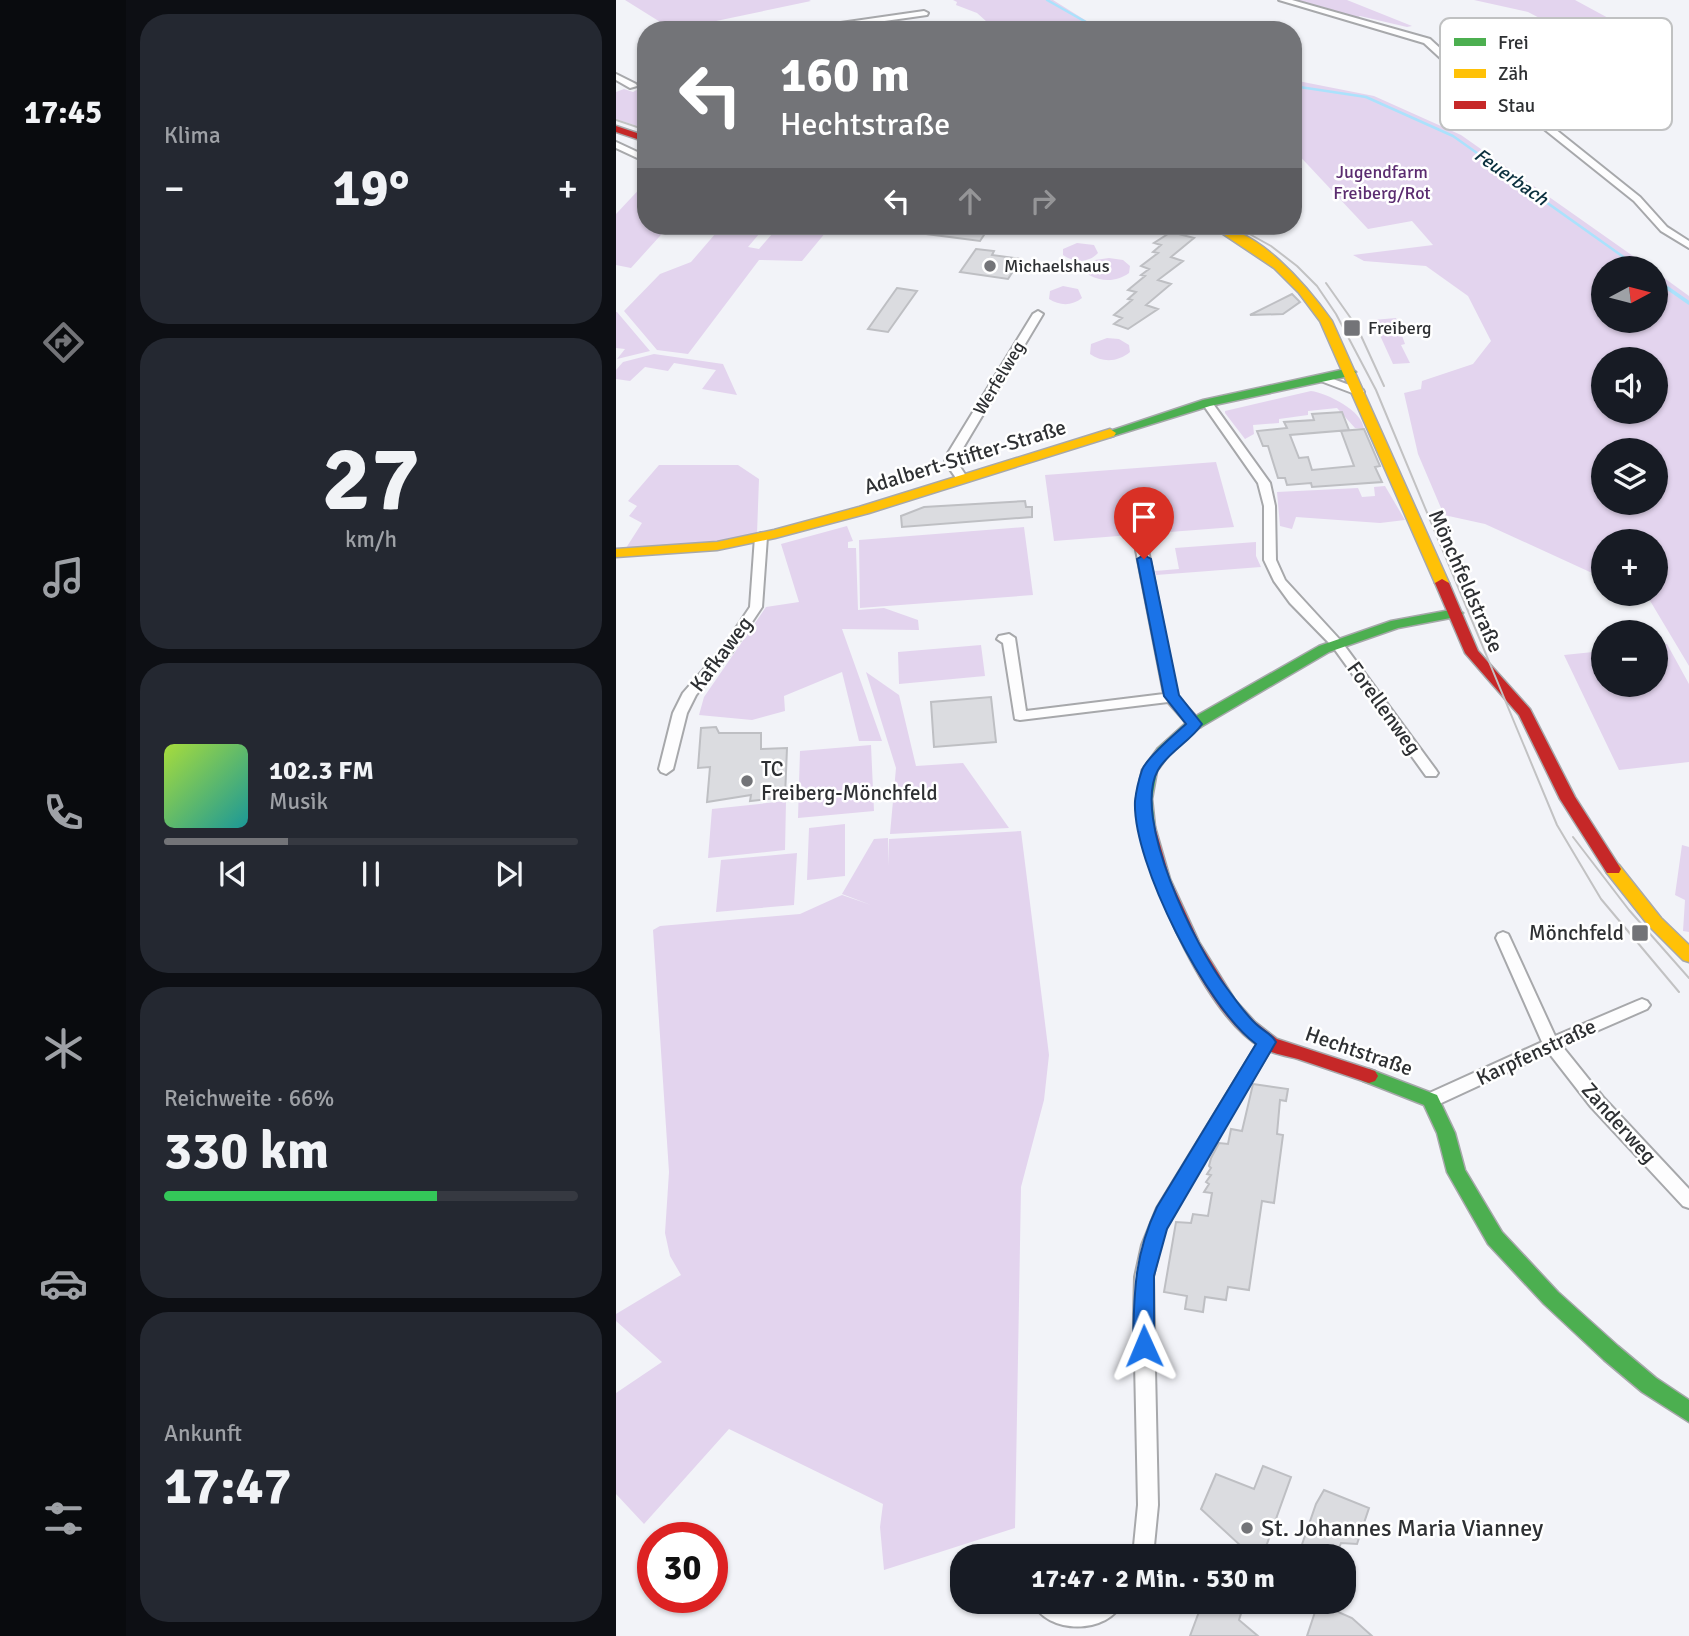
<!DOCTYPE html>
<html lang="de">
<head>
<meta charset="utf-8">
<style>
	body { margin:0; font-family:Signika,sans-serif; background:#242831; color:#f1f3f6; height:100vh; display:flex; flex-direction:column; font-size:26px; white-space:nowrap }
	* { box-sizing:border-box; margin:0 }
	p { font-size:23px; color:#9ea1a6 }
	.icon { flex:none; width:38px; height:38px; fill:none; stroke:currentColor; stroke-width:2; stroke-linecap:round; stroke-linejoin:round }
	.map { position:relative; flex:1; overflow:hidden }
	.side { display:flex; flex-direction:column; gap:14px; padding:14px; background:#0d0f14; width:490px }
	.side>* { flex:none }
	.banner { position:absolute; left:21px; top:21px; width:665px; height:214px; border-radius:28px; box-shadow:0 2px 5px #0004; background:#737478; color:#fff; overflow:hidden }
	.needle { width:46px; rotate:83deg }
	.buttons { position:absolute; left:975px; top:256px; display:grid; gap:14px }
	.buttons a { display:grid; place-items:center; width:77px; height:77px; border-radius:50%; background:#171b24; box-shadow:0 2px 5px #0004; font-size:35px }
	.speed { position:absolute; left:21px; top:1522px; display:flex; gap:14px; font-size:35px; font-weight:700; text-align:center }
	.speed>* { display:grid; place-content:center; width:91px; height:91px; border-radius:50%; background:#171b24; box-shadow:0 2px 5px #0004; line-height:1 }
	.speed .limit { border:10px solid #d22; background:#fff; color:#111 }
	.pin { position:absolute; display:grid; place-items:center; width:60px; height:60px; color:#fff; margin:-72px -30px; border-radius:50% 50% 50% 0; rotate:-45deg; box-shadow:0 0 7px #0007 }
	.pin .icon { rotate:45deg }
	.me { position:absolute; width:77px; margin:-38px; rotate:359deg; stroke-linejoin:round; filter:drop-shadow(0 0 5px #0008) }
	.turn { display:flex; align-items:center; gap:24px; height:147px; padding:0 28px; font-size:32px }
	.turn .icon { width:91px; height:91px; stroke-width:2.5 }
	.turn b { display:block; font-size:49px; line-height:60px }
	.lanes { display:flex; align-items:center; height:66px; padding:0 28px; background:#0003; justify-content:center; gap:35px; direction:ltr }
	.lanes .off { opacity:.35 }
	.big { font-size:52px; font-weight:700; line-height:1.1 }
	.side .widget { flex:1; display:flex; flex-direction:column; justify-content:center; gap:10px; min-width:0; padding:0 24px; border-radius:28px; background:#242831 }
	.side .dial { align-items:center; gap:0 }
	.dial b { font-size:91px; line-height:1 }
	.song { display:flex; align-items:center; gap:21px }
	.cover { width:84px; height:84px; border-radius:10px; background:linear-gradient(135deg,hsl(80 70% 55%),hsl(180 70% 35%)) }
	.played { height:7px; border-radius:4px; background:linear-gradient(90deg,#737478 30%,#363941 30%) }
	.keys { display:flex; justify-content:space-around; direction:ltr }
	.heat { display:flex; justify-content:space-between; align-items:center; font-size:38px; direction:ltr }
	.charge { height:10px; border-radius:5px; background:linear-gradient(90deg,#34c759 66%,#363941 0) }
	.trip { position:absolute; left:334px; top:1544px; width:406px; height:70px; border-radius:28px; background:#171b24; box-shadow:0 2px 5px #0004; font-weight:700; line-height:70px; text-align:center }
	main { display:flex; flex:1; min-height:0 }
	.dock { display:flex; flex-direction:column; width:126px; justify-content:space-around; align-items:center; background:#090b0e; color:#9ea1a6 }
	.dock .icon { width:49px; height:49px }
	.dock .current { color:#737478 }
	.dock b { font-size:32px; color:#f1f3f6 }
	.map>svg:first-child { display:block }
	.green { fill:#e3d4ee; fill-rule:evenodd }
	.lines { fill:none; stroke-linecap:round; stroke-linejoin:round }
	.stream-far1 { stroke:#abe2fc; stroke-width:2.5 }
	.stream { stroke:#abe2fc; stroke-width:3.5 }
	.building { fill:#dbdce0; stroke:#bebfc3; stroke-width:2 }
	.street-casing { stroke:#a7a8ab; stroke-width:4 }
	.fast-casing { stroke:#a7a8ab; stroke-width:3 }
	.slow-casing { stroke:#a7a8ab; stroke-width:3 }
	.jam-casing { stroke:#a7a8ab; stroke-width:3 }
	.street { fill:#fdfdfe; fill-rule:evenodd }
	.fast { fill:#4caf50; fill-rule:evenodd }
	.slow { fill:#ffc107; fill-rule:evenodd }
	.jam { fill:#c62828; fill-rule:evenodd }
	.tram { stroke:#c2c2c3; stroke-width:2 }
	.route { fill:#1a73e8; stroke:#114b97; stroke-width:2 }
	.poi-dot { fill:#737478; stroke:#fff; stroke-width:2.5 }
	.labels { text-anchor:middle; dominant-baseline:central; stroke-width:5; stroke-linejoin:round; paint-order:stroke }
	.far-park-label { font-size:18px; fill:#5b2c70; stroke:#fff }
	.far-poi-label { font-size:18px; fill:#2e3033; stroke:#fff; text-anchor:start }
	.far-street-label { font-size:18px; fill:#2e3033; stroke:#fff }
	.far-water-label { font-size:19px; font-style:italic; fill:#0b303e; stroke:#fff }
	.street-label { font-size:21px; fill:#2e3033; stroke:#fff }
	.poi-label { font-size:21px; fill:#2e3033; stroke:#fff; text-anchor:start }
	.near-poi-label { font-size:24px; fill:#2e3033; stroke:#fff; text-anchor:start }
	.key { fill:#fff; stroke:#c0c1c2; stroke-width:2 }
	.key-label { font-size:19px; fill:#2e3033 }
</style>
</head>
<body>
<main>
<nav class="dock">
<b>17:45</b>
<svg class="icon current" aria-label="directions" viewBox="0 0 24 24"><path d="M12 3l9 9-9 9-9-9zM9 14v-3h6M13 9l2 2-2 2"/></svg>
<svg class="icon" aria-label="music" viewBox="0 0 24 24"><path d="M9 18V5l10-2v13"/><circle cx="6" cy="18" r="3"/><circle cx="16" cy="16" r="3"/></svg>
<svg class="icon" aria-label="phone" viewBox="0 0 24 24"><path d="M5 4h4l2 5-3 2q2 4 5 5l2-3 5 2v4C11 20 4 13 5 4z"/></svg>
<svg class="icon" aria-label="climate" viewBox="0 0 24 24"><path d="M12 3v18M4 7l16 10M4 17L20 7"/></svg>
<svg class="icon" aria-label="car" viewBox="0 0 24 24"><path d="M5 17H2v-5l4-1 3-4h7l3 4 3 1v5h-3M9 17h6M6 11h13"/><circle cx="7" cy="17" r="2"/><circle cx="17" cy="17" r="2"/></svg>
<svg class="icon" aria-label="filters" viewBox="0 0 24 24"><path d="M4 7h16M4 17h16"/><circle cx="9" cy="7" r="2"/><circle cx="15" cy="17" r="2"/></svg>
</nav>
<section class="side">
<div class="widget"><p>Klima</p>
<div class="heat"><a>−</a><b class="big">19°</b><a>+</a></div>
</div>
<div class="widget dial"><b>27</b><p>km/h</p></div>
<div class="widget">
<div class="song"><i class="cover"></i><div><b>102.3 FM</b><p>Musik</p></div></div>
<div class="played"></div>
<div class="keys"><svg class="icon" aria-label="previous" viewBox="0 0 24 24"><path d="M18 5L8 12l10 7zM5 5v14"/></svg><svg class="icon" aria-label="pause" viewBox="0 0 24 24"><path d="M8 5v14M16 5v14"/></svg><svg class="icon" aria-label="next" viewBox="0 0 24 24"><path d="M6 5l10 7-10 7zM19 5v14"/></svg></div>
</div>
<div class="widget"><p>Reichweite · 66%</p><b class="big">330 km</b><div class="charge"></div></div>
<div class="widget"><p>Ankunft</p><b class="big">17:47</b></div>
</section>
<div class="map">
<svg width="1073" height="1636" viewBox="0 0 1073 1636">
	<rect width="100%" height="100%" fill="#f2f3f8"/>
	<path class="green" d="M9 0H193L195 1 57 30Z
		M337 0H437L485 30H380L361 13 340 5 341 2Z
		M673 0H731L796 26 791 27 744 16 740 19Z
		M858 0H959L1031 39 996 56 912 12Z
		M677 80 758 96 845 135 1034 268H987V320H1040V272L1073 296V666L1033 599 1021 593H1040V541H987V578L869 524 828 515 802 454 788 393 805 389 806 381 857 364 875 341 852 296 810 266 748 261 737 255 817 245 796 221 752 229 677 149ZM987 359H1040V411H987ZM987 450H1040V502H987Z
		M26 87 30 89V111L22 116 30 119V129L0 119V92L8 89 17 92Z
		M30 182V226H53L15 268 0 265V214Z
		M106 226H150L132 247 143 249 163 226 210 232 186 261 143 260 72 354 41 350 8 311 44 274 75 262Z
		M461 243 478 245 482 253C473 263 458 263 447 255V249Z
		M493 258 507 260 514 266 513 273C501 282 486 282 473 275L471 267 479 260Z
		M447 286 462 289 466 298C456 306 444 306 433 299L434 291Z
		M0 312H1L34 351 1 359 9 349 0 348Z
		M780 318 789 344 785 345 794 363 777 364 757 320Z
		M491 338 503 339 513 345 514 352C502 362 487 363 474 354L475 344Z
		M38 354 107 364 121 395 86 389 100 370 58 363 52 371 29 367 14 381 0 379V370L7 362Z
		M695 391C711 393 747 411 748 429L739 428 721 408 692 411V415L663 419V423L637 425 638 434 629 439 609 413V411Z
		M600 462 618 527 438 541 429 475Z
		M43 465H122L143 479 141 534 100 543 10 548 26 523 13 516 21 506 12 501Z
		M769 486 789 520 764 523 680 517 676 529 664 526 661 492 742 488 746 497 759 496 758 487Z
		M231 526 237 541 232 542V548H240L242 610 268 608 302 620 303 630 226 629 266 741H243L226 672 168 696 169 711 136 720 83 715 88 697 150 607 183 602 165 544Z
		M408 527 417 595 244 608 243 540Z
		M640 542V556L645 567 540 575 539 571 563 569 559 548Z
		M1051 644 1073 684V762L1003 770 948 655 987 651V684H1040V646Z
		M365 645 369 676 283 684 282 652Z
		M250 672 283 695 300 766 347 763 393 828 274 834 280 768Z
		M255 745 258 811 182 818 184 751Z
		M170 801 169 850 92 858 96 809Z
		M229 824V876L191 880 193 828Z
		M405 831 433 1055 428 1100 405 1187 399 1528 268 1570 264 1527 267 1504 113 1429 28 1524 0 1494V1393L46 1362 0 1321V1314L65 1275 54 1256 49 1233 53 1172 37 930 44 926 184 914 226 895 255 905 226 894 258 839 272 838 273 866V839Z
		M1066 845 1073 847V932L1067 931 1069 900 1059 895Z
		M181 853 178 905 100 912 105 860Z"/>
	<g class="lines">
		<path class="stream-far1" d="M431 0 484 30
			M677 86 750 97 837 136 1023 268"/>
		<path class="stream" d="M1040 280 1073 303"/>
	</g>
	<path class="building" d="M303 226H374L364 241 303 233Z
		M555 232 578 238 555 257 567 261 542 280 555 284 530 305 542 309 512 329 498 324 506 318 498 315 516 300 512 299 520 292 512 290 529 276 525 275 533 269 525 266 542 253 537 252 545 245 538 243Z
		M360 249 378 251 376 255 405 259 392 279 344 272Z
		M281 288 301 291 272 332 252 329Z
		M676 294 684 302 667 314 634 315Z
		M726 412 733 430 674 435 683 458 692 457 696 470 738 466 725 431 748 429 764 466 759 467 766 482 696 487 695 483 671 485 669 478H662L652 446H647L641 431 671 428 668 422 698 420 696 414Z
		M409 501 410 507H416V517L286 527 285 516 308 507Z
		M375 697 380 742 318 747 315 702Z
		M100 727 103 733H145V749L171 748 169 797 134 801 135 795 91 802 94 767 82 768 85 728Z
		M637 1084 672 1089 670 1101 664 1100 661 1134 667 1135 658 1203 646 1201 633 1290 612 1287 610 1300 589 1297 587 1312 569 1309 571 1296 548 1292 560 1222 575 1223 577 1214 592 1216 596 1193 588 1192 593 1184 590 1182 595 1175 591 1174 595 1168 593 1166 595 1158 603 1143 612 1144 615 1129 626 1131Z
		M647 1466 675 1477 647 1555 626 1547 585 1509 600 1474 638 1489Z
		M708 1490 753 1508 741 1544 725 1543 720 1556H682L700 1504Z
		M587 1601H629L623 1620 642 1636H574Z
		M702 1603 736 1618 756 1636H691Z"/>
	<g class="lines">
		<g class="street-casing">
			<path id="street" d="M663 0H676L814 39 852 74 929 121 1024 197 1051 227 1073 241V248L1045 231 1018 201 923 125 846 78 808 43Z
				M308 11 312 13 311 15 219 28 220 30H176Z
				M0 74 20 84 21 86 14 88 0 80Z
				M0 142 30 156V162L0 148Z
				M422 311 427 314 344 453 341 462 352 479 346 482 342 481 329 462 332 453 417 314Z
				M706 375 747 390 748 392 743 395 739 394 702 380 701 378Z
				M591 400 595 401 654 483 659 506 660 560 669 580 725 641 820 770 822 773 820 776H810L717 647 674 603 658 581 648 560V506L642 483 586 403Z
				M145 533 151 537 146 607 116 652 80 695 71 713 57 769 50 774 45 772 43 769 57 713 67 693 108 646 134 607 139 537Z
				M526 546 532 550 561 696 584 721 586 724 584 727H574L552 702 404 720 399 719 387 643 381 639 383 636 393 634 399 638 410 711 548 694 520 550Z
				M887 932 892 934 894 938 939 1036 1021 1001 1026 999 1031 1001 1034 1005 1031 1009 946 1046 987 1097 1073 1189V1208L1067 1206 975 1107 933 1053 821 1105 815 1107 809 1105 807 1100 809 1095 926 1042 880 938 882 934Z
				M651 1036 657 1038 659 1042 554 1216 544 1245 537 1277 542 1505 537 1556H517L522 1505 518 1314 519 1277 526 1245 541 1208 645 1038Z
				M416 1601H442L461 1607 481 1601H507C493 1635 430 1635 416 1601Z"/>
		</g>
		<g class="fast-casing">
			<path id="fast" d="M734 368 740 372 738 375 594 406 494 437 488 433 587 400Z
				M840 609 847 613 845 616 782 628 713 652 583 728 552 756 541 771 536 799 539 827 537 831H525L520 799 526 770 542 748 573 720 703 646 775 621Z
				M753 1069 821 1095 839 1133 849 1170 886 1232 942 1292 1002 1346 1040 1378 1073 1400V1422L1026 1392 988 1360 928 1304 872 1244 831 1172 821 1133 808 1105 747 1081 744 1076 747 1071Z"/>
		</g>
		<g class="slow-casing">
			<path id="slow" d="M595 226C641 226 691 286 716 321L833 583 831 586 826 587 819 583 704 321 683 293 658 268Z
				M494 429 500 433 498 436 253 513 159 538 101 550 0 557V549L101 542 158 530 243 507Z
				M997 863 1003 865 1045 918 1073 945V962L1067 960 1033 926 991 873 989 869 991 865Z"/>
		</g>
		<g class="jam-casing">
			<path id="jam" d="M0 126 30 136V142L0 132Z
				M826 579 833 583 862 651 914 709 959 797 1005 869 1003 873H991L944 799 903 715 849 653 819 583Z
				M531 821 539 827 554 879 583 942 619 1000 639 1022 661 1039 759 1071 762 1076 759 1081 753 1083C729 1075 706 1067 682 1059 670 1056 657 1054 646 1048 590 1016 536 888 523 827Z"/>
		</g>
		<use href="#street" class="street"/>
		<use href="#fast" class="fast"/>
		<use href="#slow" class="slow"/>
		<use href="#jam" class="jam"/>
		<path class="tram" d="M0 120 30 130
			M619 226 655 246 681 266 701 286 720 314 760 390 941 825 985 899 1063 992
			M710 283 741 327 768 386
			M957 837 1013 910 1073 978"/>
	</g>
	<path class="route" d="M528 555 535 559 563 695 586 724C575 741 552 752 542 770 515 818 580 948 610 987 619 999 629 1014 640 1024 647 1031 655 1033 660 1042L551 1229 538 1276V1346L535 1352 528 1355 520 1352 517 1346C518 1294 518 1255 541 1207L640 1044C591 1008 516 863 519 801 520 792 523 779 526 770 531 757 559 734 570 724L548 696 521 559Z"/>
	<g class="poi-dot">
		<circle cx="374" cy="266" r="7"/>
		<rect x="727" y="319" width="18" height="18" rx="3.5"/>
		<circle cx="131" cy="781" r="7"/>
		<rect x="1015" y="924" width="18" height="18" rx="3.5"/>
		<circle cx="631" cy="1528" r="7"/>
	</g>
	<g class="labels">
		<g class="far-park-label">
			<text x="766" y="172">Jugendfarm<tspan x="766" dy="21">Freiberg/Rot</tspan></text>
		</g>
		<g class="far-poi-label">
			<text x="388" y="266">Michaelshaus</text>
			<text x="752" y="328">Freiberg</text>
		</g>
		<g class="far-street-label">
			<text transform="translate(383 378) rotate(-59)">Werfelweg</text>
		</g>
		<g class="far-water-label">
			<text transform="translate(895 177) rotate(35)">Feuerbach</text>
		</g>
		<g class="street-label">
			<text transform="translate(349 457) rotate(-17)">Adalbert-Stifter-Straße</text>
			<text transform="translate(850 581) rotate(66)">Mönchfeldstraße</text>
			<text transform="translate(105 654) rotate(-53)">Kafkaweg</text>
			<text transform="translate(768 708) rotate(54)">Forellenweg</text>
			<text transform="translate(743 1051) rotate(19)">Hechtstraße</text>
			<text transform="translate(920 1052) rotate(-25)">Karpfenstraße</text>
			<text transform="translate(1003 1123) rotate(48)">Zanderweg</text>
		</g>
		<g class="poi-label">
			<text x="145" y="769">TC<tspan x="145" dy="24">Freiberg-Mönchfeld</tspan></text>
			<text x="1008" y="933" text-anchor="end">Mönchfeld</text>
		</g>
		<g class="near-poi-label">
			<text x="645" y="1528">St. Johannes Maria Vianney</text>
		</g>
	</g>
	<rect x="824" y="18" width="232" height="112" rx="10" class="key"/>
	<rect x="838" y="38" width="32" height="8" fill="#4caf50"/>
	<rect x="838" y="69" width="32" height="9" fill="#ffc107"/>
	<rect x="838" y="101" width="32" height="8" fill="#c62828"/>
	<g class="key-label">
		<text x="882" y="49">Frei</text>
		<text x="882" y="80">Zäh</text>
		<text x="882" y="112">Stau</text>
	</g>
</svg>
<div class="buttons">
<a><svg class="needle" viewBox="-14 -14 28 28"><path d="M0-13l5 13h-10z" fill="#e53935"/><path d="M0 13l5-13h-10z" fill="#9ea1a6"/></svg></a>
<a><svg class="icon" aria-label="sound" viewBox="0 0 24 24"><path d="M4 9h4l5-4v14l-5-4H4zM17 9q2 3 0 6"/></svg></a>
<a><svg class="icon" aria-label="layers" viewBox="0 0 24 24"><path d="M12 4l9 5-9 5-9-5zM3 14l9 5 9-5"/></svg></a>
<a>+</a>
<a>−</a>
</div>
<div class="speed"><div class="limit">30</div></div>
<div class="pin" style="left:528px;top:559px;background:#d93025"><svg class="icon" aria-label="arrive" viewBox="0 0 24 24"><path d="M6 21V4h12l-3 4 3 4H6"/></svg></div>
<svg class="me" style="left:528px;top:1346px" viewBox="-20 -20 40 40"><path d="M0-17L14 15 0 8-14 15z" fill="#1a73e8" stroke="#fff" stroke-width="4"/></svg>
<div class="trip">17:47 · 2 Min. · 530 m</div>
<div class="banner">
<div class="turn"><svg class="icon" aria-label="left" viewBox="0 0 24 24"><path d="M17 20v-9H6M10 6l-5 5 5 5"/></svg><div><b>160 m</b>Hechtstraße</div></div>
<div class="lanes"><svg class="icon" aria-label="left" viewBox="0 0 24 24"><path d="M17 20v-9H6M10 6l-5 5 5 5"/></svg><svg class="icon off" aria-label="ahead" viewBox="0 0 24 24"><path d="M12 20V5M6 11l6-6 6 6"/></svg><svg class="icon off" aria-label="right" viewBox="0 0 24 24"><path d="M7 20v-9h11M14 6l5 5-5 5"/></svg></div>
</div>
</div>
</main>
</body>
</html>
